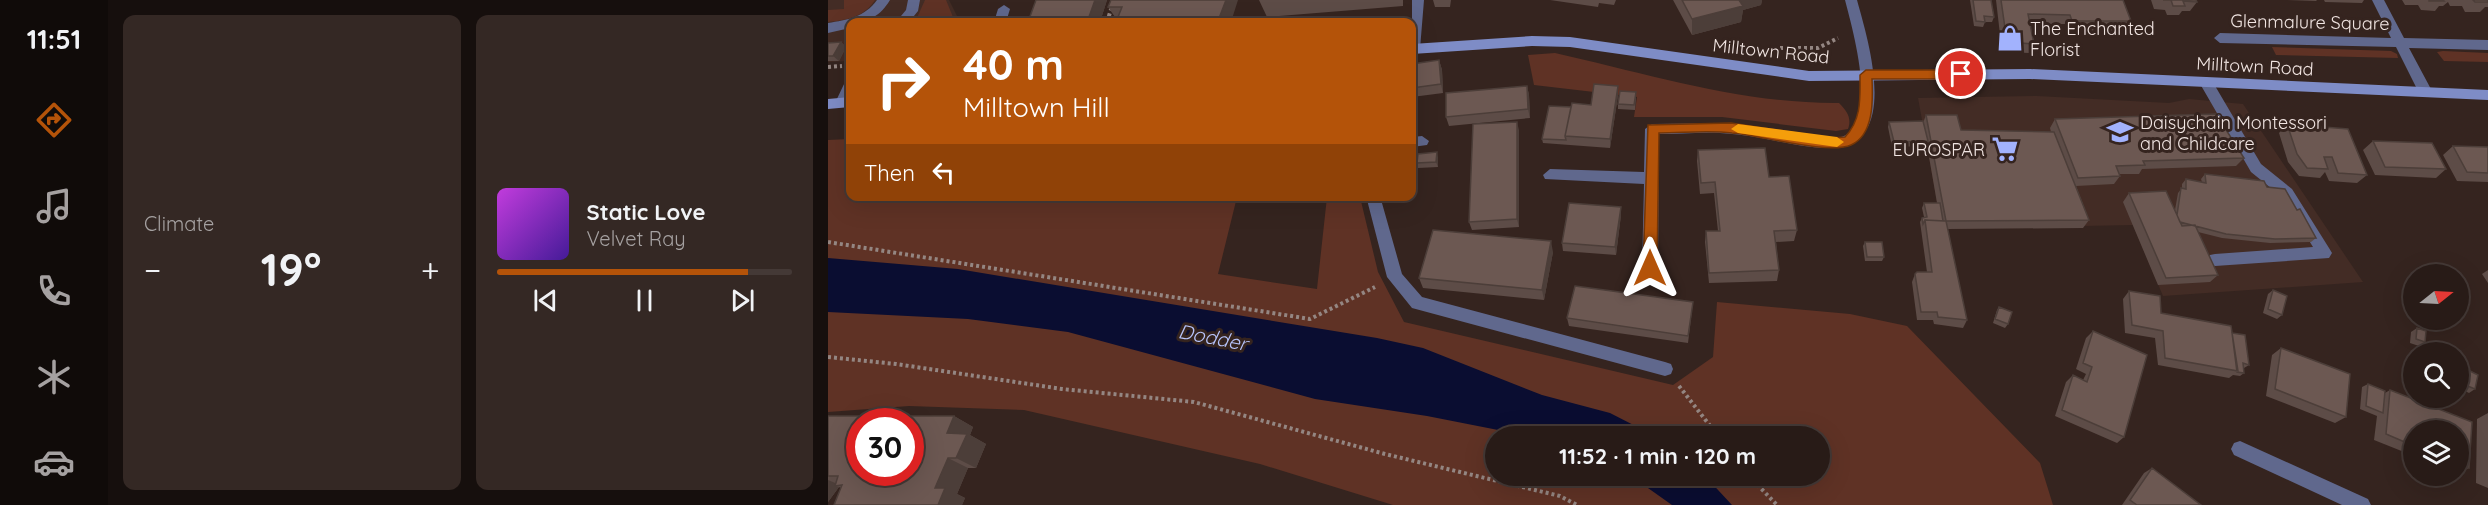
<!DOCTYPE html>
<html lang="en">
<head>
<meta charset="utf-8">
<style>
	body { margin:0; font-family:Quicksand,sans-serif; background:#342824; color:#f1f3f6; height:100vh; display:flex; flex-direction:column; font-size:22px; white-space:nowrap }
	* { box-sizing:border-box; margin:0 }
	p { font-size:20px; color:#a5a1a1 }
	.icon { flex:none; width:33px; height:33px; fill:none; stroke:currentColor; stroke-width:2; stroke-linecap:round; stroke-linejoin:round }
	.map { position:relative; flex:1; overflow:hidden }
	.side { display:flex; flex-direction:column; gap:15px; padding:15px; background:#160f0d; width:720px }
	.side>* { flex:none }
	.top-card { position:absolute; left:18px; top:18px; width:570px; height:183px; border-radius:12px; box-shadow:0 6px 24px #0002,0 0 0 2px #443936; background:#b45309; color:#fff; overflow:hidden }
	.needle { width:39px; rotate:72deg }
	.buttons { position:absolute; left:1575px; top:264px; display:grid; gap:12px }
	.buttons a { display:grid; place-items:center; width:66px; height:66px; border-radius:50%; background:#281b17; box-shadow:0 6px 24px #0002,0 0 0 2px #443936; font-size:30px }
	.speed { position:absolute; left:18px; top:408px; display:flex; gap:12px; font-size:30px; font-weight:700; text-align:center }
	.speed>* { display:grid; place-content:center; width:78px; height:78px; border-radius:50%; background:#281b17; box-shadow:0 6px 24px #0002,0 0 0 2px #443936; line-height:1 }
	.speed .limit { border:9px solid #d22; background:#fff; color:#111 }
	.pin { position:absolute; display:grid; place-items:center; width:51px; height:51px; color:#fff; margin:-26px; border:3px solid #fff; border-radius:50%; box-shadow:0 2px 6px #0007 }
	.me { position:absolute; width:66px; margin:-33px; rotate:0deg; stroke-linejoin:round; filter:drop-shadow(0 0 4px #0008) }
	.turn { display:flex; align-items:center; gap:21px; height:126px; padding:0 18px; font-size:27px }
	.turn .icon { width:78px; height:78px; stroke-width:2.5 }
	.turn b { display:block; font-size:42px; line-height:51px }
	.then { display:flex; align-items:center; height:57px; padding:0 18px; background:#0003; gap:12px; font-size:22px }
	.big { font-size:45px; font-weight:700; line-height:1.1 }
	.side .widget { flex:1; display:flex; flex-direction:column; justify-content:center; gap:9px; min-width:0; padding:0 21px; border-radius:12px; background:#342824 }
	.song { display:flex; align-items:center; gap:18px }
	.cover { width:72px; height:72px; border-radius:9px; background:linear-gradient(135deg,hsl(290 70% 55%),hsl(260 70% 35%)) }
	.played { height:6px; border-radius:3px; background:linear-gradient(90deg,#b45309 85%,#443936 85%) }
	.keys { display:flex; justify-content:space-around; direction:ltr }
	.heat { display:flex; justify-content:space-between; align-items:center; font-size:33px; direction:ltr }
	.side .tiles { flex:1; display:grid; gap:15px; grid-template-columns:repeat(2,1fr) }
	.trip { position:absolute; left:657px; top:426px; width:345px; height:60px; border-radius:30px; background:#281b17; box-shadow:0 6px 24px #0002,0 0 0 2px #443936; font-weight:700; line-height:60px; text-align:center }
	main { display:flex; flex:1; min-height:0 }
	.menu { display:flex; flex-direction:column; width:108px; justify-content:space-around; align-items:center; background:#100b09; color:#a5a1a1 }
	.menu .icon { width:42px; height:42px }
	.menu .current { color:#b45309 }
	.menu b { font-size:27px; color:#f1f3f6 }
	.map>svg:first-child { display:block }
	.built { fill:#432c25 }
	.green { fill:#5f3225; fill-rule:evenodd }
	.water { fill:#0a0d31 }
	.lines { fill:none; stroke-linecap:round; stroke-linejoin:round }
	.path { stroke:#948682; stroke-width:4; stroke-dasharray:3 3; stroke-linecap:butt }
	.lane { fill:#60688d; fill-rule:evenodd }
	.street { fill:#60688d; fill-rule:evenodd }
	.secondary { fill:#7e8cc6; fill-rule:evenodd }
	.wall { fill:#5d4c47 }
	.shaded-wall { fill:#4c3e39 }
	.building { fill:#6c5852; stroke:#4c3e39; stroke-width:1.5; fill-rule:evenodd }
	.route { fill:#b45309; stroke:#753606; stroke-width:1.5 }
	.slow { fill:#f59e0b }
	.labels { text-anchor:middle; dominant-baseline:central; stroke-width:6; stroke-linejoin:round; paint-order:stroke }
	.street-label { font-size:18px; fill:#f1e5e2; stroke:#35241f }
	.poi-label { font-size:18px; fill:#f1e5e2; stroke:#35241f; text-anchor:start }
	.water-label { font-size:20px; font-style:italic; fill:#b7c4fc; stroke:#35241f }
</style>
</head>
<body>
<main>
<nav class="menu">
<b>11:51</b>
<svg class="icon current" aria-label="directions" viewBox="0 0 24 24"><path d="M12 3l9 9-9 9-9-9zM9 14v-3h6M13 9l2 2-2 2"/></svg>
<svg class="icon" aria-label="music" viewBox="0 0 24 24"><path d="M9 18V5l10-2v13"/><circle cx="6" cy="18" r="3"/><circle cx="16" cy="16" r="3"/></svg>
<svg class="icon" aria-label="phone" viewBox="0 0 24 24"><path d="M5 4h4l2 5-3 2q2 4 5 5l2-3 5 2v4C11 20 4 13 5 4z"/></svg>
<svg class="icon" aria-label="climate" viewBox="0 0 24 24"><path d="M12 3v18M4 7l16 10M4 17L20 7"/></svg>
<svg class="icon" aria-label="car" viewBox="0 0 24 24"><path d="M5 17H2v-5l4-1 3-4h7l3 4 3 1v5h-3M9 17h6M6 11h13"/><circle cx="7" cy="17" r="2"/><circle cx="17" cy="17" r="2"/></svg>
</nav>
<section class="side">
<div class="tiles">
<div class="widget"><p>Climate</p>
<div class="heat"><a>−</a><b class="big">19°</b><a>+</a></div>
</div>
<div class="widget">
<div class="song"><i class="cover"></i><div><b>Static Love</b><p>Velvet Ray</p></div></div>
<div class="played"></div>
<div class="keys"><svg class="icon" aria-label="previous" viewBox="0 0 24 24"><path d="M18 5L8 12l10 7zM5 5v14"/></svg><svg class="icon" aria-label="pause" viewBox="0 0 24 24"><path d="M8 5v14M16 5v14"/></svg><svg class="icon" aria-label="next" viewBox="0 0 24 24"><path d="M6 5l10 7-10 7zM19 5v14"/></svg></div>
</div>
</div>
</section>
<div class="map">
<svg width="1660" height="505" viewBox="0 0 1660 505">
	<rect width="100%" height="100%" fill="#35241f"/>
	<path class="built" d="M0 0H121L132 22H22V61L0 62Z
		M1209 96 1341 103 1361 99 1415 104 1535 282 1335 296 1305 225 1114 229 1090 98Z"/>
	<path class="green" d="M16 0H47C36 17 19 20 0 22V10L16 9Z
		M97 0H118L127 22H87Z
		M1444 47 1563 51 1569 54 1570 58 1448 55Z
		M1615 51 1660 53V62L1616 61 1609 52Z
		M727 53C820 74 915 104 1011 103 1019 111 1024 118 1020 129L1008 131 894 117H806L809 97 706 85 700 55Z
		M22 139V196L409 197 390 274 489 289 499 197H532L550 272 576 322 845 385 885 357 889 302 1022 314 1079 326 1212 463 1225 505H565L432 464 196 410 81 406 0 412V140ZM668 436H992V476H668Z"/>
	<path class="water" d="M0 258 130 269 549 338 595 348 714 395 782 413 827 436H701L599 416 487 399 240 332 140 319 0 312Z
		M803 476H877L904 505H844Z"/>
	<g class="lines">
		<path class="path" d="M279 22 286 0
			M952 48H990L1010 38
			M0 67 14 66
			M0 242 482 319 547 287
			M0 357 68 364 234 389 366 402 557 454 732 496 749 505
			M851 386 890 436
			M921 476 949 505"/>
		<path class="lane" d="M49 0H62C52 16 42 22 22 22V28L0 33V23C19 20 37 17 49 0Z
			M80 0H92L90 11 81 22H68L78 10Z
			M584 0H596L592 49 586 54 584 53Z
			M176 5 182 9 178 22H166L170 9Z
			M1378 77 1383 79 1433 164 1464 189 1501 248 1504 253 1501 258 1387 266 1382 265 1379 260 1382 255 1387 254 1485 247 1454 197 1423 172 1371 82Z
			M22 81V99L19 107H9L7 103 17 82Z
			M594 136 601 141 599 145 584 147V137Z"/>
		<path class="street" d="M1017 0H1029C1040 40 1073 145 1004 148 974 149 935 136 904 134 880 131 855 134 831 134L830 268 827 273 822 274 817 273 814 268 816 184 717 179 715 175 722 169 816 172 817 129 824 124 903 123 1002 138C1006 137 1013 138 1016 136 1051 120 1024 27 1017 0Z
			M1544 0H1556L1576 38 1660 40V50L1581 48 1604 91 1597 96 1592 95 1568 47 1392 43 1386 38 1392 33 1563 38Z
			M538 196H552L574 274 594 297 837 362 843 364 845 369 843 374 837 376 584 308 559 277Z
			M1412 441 1540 499 1543 505H1514L1406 455 1403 449 1406 443Z"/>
		<path class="secondary" d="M704 36 742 37 981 71 1202 69 1660 90V100L1202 79 981 81 742 47 704 46 584 54V44Z
			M22 97V107L0 109V99Z"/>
	</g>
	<path class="wall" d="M208 0H279L272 22H200Z
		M283 0 403 22H288L289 20 280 7Z
		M431 0H575V6L439 17Z
		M605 0H623L622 7H607Z
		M722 0H788L786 5 771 3 770 7Z
		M845 0H934L933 5 915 10 913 22 864 35Z
		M1142 0H1163L1166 17 1164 22H1157L1155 27 1146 26Z
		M1168 0H1295L1303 21 1298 31 1239 30 1237 24H1202L1206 44 1202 53 1174 52Z
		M1323 0H1368L1369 2 1362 11H1354L1351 15H1339L1337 10 1326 9Z
		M1459 0H1489L1488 1Z
		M1496 0H1536L1534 3 1497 2Z
		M1574 0H1660V7H1657L1652 12H1637L1634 6H1622L1620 2 1615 6H1611L1607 11 1593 10 1590 5H1577Z
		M13 42 18 47 11 61H0V43Z
		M611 60 614 70 615 93 584 97V64Z
		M699 86 701 95 702 118 621 126 618 117Z
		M790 86V95L782 148 715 143 714 139Z
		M808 97 807 110 790 109V104Z
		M1098 115 1133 130 1223 132 1222 128 1227 119 1416 158 1408 166 1314 169 1311 174H1292V176L1286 184 1248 186 1261 220 1255 228 1119 229 1139 320 1135 328 1106 324 1105 320H1089L1084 282 1087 274 1099 272 1092 222 1094 218 1096 217 1094 208 1096 203H1109L1099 145 1098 146 1064 147 1060 127 1061 122 1095 123Z
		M1459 124 1539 175 1529 183 1501 181 1497 172 1492 178 1471 176 1460 162 1451 133Z
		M691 130V227L644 230 641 222Z
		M1545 141 1618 169 1608 178 1547 175 1535 150Z
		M1625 146 1660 147V182L1629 181 1615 155Z
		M870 150 941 177 969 230 966 241 948 242 951 270 949 281 881 283 877 242 878 231H890L886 193 872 194 869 161Z
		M610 157V167L590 168 589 163Z
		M1377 174 1439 187 1469 210 1488 238 1483 242 1442 243 1394 238 1370 232 1390 275 1382 282 1330 285 1295 202 1301 193 1347 210 1350 193 1354 188V184L1358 179 1374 182 1373 179Z
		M793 207V215L788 255 735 251 734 243Z
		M1037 242 1056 257 1054 261H1037L1035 246Z
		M725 252 716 300 595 288 591 278Z
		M1660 270V283L1654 274Z
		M1445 290 1454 315 1449 319 1435 313 1440 294Z
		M1301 291 1333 313 1404 333 1421 365 1416 368V373L1412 376 1405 375 1401 378 1330 365 1327 338 1297 333 1295 299Z
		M865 302 860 343 741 326 739 318Z
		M1171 307 1180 324 1177 328 1165 323 1169 310Z
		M1589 328 1597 342 1591 346 1582 343 1583 332Z
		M1265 331 1296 437 1289 443 1227 416 1238 382 1245 375 1255 380 1258 374 1248 369 1258 338Z
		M1453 348 1518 417 1507 423 1438 396 1444 355Z
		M1640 370 1647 389 1641 393 1631 388 1634 374Z
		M1540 384 1557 393 1562 390 1586 430V456L1546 440 1549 416 1532 409 1534 387Z
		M1660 413V488L1648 483 1649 419Z
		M0 416H126L145 427 142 435 158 444 148 468H140L129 494 137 498 134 505H6L13 488 11 487 0 502Z
		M1630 464 1641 468 1630 473Z
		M1324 468 1373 505H1294L1316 473Z"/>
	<path class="shaded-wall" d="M267 0H279L272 22H265L261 17Z
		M398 0H410L403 22H391L390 21Z
		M908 0H934L933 5 915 10 913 22 864 35V19Z
		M13 42 18 47 11 61 5 56Z
		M611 60 614 70 615 93 613 84Z
		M699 86 701 95 702 118 700 109Z
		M790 86V95L782 148V139Z
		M689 122 691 130V227L689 219Z
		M609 152 610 157V167L608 162Z
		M793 207V215L788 255 787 247Z
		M723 241 725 252 716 300 714 290Z
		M126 416 145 427 142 435 158 444 148 468 128 458 119 433Z
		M120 458 140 468 129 494 137 498 134 505H110L107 488Z
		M0 480 12 485 7 486 11 487 0 502Z"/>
	<path class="building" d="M208 0H267L261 17 200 22Z
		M283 0H398L390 21 356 22H288L294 7H280Z
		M854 0H911L915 6 864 19Z
		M1145 0H1163L1166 17 1156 16 1157 22 1148 21Z
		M1173 0H1295L1303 21H1244L1242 15 1200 14 1206 44 1179 42Z
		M1335 0H1368L1369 2 1355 1 1357 6H1345L1343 0Z
		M1601 0H1615L1616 1H1601Z
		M1645 0H1660V2H1647Z
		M13 42 5 56H0V43Z
		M611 60 613 84 584 88V64Z
		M766 84 790 86 782 139 737 136 744 103 763 105Z
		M699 86 700 109 618 117V93Z
		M792 91 808 92 806 105 790 104Z
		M721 106 743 107 737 136 738 140 714 139Z
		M1388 114 1416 158 1315 161 1317 165 1288 166 1292 176 1250 178 1227 119Z
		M1098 115H1129L1133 130 1226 132 1261 220 1118 221 1139 320 1110 317 1109 312H1093L1087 274 1089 272H1104L1097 220 1118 221Z
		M1095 121 1100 141 1066 142 1061 122Z
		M689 122V219L641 222 645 124Z
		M1459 124 1520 129 1539 175 1510 173 1504 157H1496L1500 169 1479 168 1469 154Z
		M1545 141 1604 143 1618 169 1557 167Z
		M1625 146 1660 147V173L1639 172Z
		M937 148 941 177 961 176 969 230 946 231 951 270 881 273 878 231H892L887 182 873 183 870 150Z
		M609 152 608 162 589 163 590 154Z
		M1377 174 1436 181 1439 187 1457 189 1469 210 1472 209 1488 238 1447 239 1398 234 1352 222 1349 215 1353 188 1358 189V179L1378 183Z
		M1338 191 1354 226 1367 225 1390 275 1338 278 1301 193Z
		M741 203 793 207 787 247 734 243Z
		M1096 203H1112L1115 221 1097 220 1095 224 1094 218 1099 217Z
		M605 230 723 241 714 290 591 278Z
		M1037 242H1054L1056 257H1039Z
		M747 286 865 302 860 336 739 318Z
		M1445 290 1459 296 1454 315 1440 309Z
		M1301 291 1332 296 1333 313 1403 326 1410 371 1337 358 1335 331 1304 325Z
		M1171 307 1184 312 1180 324 1167 319Z
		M1589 328 1598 331 1597 342 1588 339Z
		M1265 331 1319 355 1296 437 1234 410 1245 375 1259 382 1264 367 1255 363Z
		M1404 333 1417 335 1421 365 1415 363 1416 373 1409 372Z
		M1453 348 1522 374 1518 417 1447 389Z
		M1640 370 1650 375 1647 389 1637 385Z
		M1540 384 1557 391 1555 413 1538 406Z
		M1562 390 1644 422 1641 468 1630 464V430H1586V446L1558 434Z
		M0 416H126L119 433 139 434 128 458H120L107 488H117L110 505H6L14 485 7 486 10 476H0ZM32 422H82V472H32Z
		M1324 468 1373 505H1309L1302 500Z"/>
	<path class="route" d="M1038 70H1133L1139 74 1133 79H1044C1045 100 1046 135 1023 145 1001 155 931 135 904 133 880 130 855 133 831 133L829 268 822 274 817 272 815 268 820 125 903 123 1002 138 1017 137C1034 119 1032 98 1032 75Z"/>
	<path class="slow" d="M910 124 1009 137 1016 142 1009 147 910 133 903 129Z"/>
	<defs>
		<g id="shop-bare" transform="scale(2.07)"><path d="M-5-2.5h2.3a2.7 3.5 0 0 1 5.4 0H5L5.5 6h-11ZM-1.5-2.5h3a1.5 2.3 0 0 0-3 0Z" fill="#a2b2fd" stroke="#35241f" stroke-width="2.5" paint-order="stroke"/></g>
		<g id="school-bare" transform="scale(2.07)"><path d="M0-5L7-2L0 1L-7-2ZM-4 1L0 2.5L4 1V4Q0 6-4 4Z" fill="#a2b2fd" stroke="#35241f" stroke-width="2.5" paint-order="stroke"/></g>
		<g id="supermarket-bare" transform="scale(2.07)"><path d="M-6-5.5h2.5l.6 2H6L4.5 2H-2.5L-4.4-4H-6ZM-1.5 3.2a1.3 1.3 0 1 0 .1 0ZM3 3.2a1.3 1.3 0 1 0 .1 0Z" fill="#a2b2fd" stroke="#35241f" stroke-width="2.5" paint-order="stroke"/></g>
	</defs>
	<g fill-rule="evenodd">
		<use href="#shop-bare" x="1182" y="38"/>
		<use href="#school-bare" x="1292" y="132"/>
		<use href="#supermarket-bare" x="1177" y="149"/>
	</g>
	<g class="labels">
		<g class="street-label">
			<text transform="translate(1482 22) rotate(1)">Glenmalure Square</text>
			<text transform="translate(943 51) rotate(6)">Milltown Road</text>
			<text transform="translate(1427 66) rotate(3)">Milltown Road</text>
		</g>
		<g class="poi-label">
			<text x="1202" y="28">The Enchanted<tspan x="1202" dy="21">Florist</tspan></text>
			<text x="1312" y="122">Daisychain Montessori<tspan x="1312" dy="21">and Childcare</tspan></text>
			<text x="1157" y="149" text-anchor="end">EUROSPAR</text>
		</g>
		<g class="water-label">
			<text transform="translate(385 337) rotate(11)">Dodder</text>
		</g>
	</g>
</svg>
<div class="buttons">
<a><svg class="needle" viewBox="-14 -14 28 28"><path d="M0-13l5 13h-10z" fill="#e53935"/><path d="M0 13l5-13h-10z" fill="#a5a1a1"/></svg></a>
<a><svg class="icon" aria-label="search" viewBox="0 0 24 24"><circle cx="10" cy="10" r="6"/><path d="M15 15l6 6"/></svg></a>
<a><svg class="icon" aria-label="layers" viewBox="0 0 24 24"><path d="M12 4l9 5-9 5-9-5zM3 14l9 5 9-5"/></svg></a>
</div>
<div class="speed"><div class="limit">30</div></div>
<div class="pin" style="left:1133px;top:74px;background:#d93025"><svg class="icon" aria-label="arrive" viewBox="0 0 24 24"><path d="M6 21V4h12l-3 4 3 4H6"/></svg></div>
<svg class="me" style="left:822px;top:268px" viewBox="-20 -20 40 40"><path d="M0-17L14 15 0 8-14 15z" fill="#b45309" stroke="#fff" stroke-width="4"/></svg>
<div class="trip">11:52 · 1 min · 120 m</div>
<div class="top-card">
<div class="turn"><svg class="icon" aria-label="right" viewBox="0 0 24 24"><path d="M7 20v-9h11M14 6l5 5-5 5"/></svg><div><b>40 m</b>Milltown Hill</div></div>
<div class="then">Then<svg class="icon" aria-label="left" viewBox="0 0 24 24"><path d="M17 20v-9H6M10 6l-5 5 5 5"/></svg></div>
</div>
</div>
</main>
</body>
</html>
